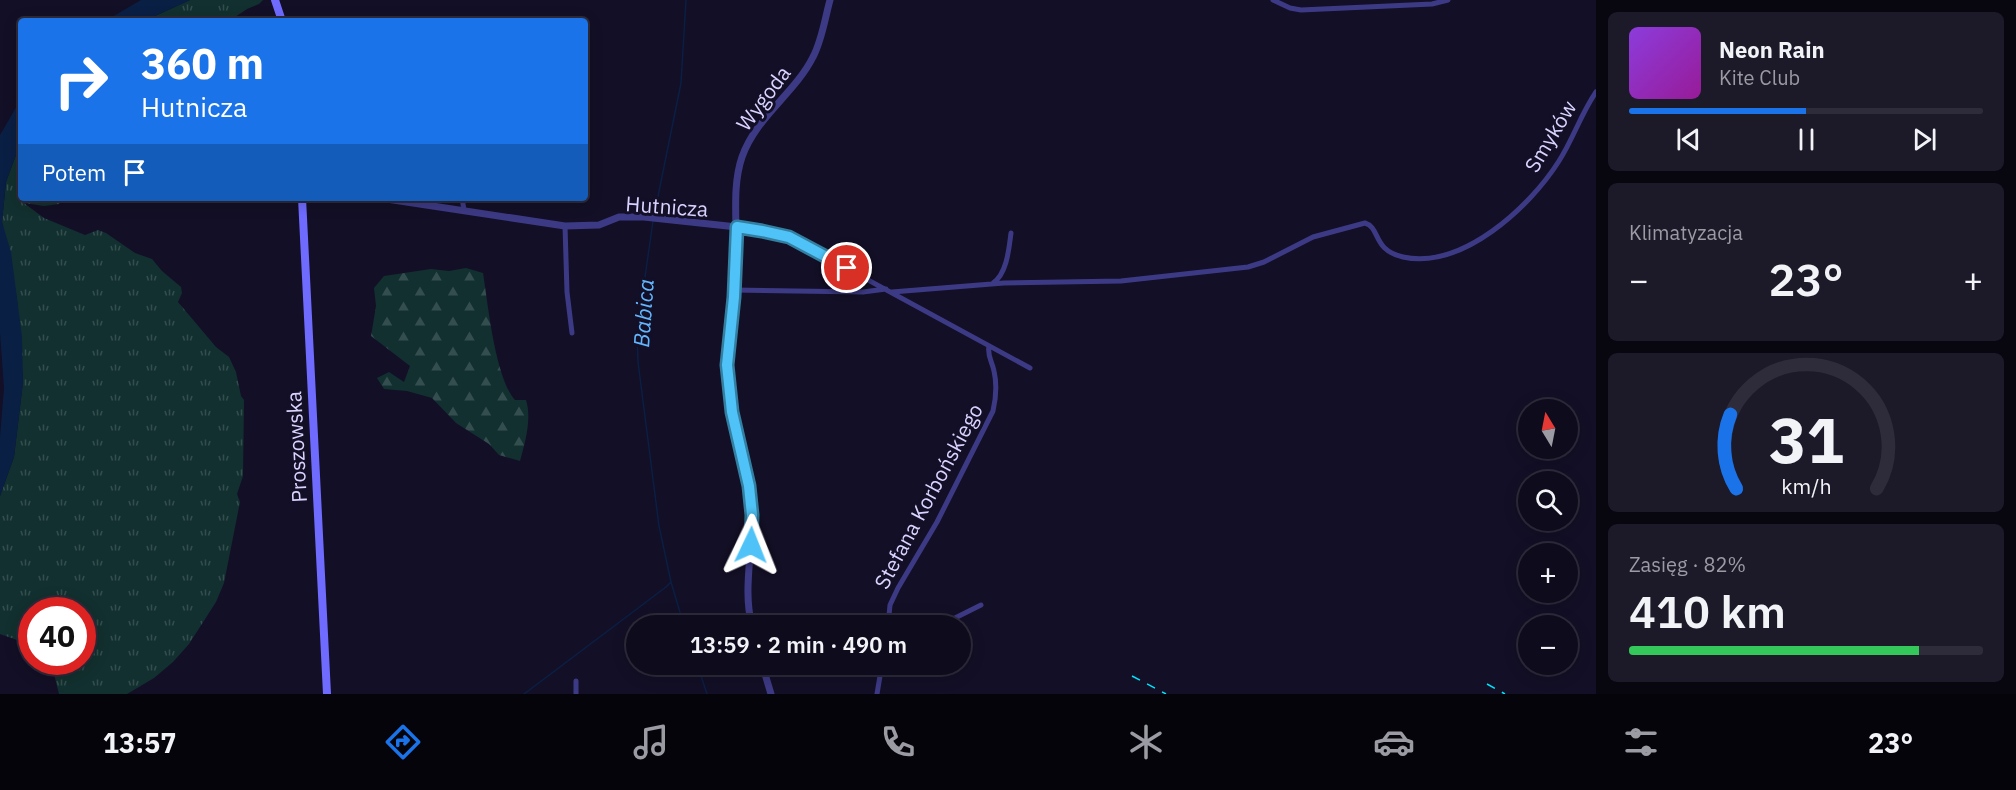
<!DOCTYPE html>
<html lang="pl">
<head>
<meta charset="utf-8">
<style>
	body { margin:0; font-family:"IBM Plex Sans",sans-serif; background:#1c1929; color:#f1f3f6; height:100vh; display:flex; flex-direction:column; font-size:22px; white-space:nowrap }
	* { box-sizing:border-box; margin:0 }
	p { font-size:20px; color:#9b9ba3 }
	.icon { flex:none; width:33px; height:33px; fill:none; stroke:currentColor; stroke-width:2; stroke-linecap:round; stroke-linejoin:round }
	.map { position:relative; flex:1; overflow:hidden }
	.panel { display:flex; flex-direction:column; gap:12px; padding:12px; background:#08060f; width:420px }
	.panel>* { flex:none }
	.banner { position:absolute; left:18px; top:18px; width:570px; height:183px; border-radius:6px; box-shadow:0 3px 15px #0003,0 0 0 2px #2e2b3b; background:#1a73e8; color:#fff; overflow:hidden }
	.needle { width:39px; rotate:350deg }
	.fabs { position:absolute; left:1518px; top:399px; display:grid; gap:12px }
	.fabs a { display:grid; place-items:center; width:60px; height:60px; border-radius:50%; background:#0e0b1c; box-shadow:0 3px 15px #0003,0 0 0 2px #2e2b3b; font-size:30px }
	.speed { position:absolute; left:18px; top:597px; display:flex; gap:12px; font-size:30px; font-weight:700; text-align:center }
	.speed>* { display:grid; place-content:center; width:78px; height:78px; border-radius:50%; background:#0e0b1c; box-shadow:0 3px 15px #0003,0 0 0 2px #2e2b3b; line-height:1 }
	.speed .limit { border:9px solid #d22; background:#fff; color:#111 }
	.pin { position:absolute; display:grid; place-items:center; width:51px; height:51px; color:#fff; margin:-26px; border:3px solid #fff; border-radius:50%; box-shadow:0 2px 6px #0007 }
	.me { position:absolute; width:66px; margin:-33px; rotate:2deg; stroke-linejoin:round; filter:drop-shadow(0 0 4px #0008) }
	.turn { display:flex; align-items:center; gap:21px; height:126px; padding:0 24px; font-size:27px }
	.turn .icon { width:78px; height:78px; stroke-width:2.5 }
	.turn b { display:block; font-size:42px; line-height:51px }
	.then { display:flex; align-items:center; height:57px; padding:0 24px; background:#0003; gap:12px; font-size:22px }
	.big { font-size:45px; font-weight:600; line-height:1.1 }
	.panel .card { flex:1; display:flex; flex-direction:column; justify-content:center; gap:9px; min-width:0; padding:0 21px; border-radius:9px; background:#1c1929 }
	.panel .dial { align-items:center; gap:0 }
	.dial svg { height:156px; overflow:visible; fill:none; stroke:#2e2b3b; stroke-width:7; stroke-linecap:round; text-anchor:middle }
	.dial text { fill:#f1f3f6; stroke:none }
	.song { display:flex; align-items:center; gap:18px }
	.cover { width:72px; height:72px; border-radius:9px; background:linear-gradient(135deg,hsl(270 70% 55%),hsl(300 70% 35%)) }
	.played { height:6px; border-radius:3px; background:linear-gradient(90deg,#1a73e8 50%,#2e2b3b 50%) }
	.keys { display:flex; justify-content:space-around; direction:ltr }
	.heat { display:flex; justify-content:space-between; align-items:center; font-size:33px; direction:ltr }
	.charge { height:9px; border-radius:4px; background:linear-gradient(90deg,#34c759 82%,#2e2b3b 0) }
	.trip { position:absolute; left:626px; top:615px; width:345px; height:60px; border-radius:30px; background:#0e0b1c; box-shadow:0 3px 15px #0003,0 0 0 2px #2e2b3b; font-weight:600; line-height:60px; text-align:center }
	.tab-bar { display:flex; height:96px; justify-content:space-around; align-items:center; background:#06040b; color:#9b9ba3 }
	.tab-bar .icon { width:42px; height:42px }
	.tab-bar .selected { color:#1a73e8 }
	.tab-bar b { font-size:27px; color:#f1f3f6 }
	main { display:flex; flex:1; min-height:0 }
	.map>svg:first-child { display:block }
	.grass { fill:url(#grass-tufts) }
	.forest { fill:url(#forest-firs) }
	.water { fill:#0a1f44 }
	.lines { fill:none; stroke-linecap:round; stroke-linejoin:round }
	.stream { stroke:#0a1f44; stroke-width:1.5 }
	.minor { stroke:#3d3a85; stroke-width:5 }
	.tertiary { stroke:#3d3a85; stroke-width:7 }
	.secondary { stroke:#6f6bff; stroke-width:8 }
	.rail { stroke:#00e5ff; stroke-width:1.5; stroke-dasharray:9 8; stroke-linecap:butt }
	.route-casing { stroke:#337fa1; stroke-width:15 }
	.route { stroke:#4fc3f7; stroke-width:10 }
	.labels { text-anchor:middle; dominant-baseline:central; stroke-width:6; stroke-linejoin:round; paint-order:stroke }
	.street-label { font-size:21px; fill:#d9d4ff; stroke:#130f26 }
	.water-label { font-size:22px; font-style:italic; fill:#62b6ff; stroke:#130f26 }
</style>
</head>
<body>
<main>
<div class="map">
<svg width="1596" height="694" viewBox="0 0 1596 694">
	<defs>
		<pattern id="grass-tufts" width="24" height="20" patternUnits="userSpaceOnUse" patternTransform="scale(1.5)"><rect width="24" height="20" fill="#12302f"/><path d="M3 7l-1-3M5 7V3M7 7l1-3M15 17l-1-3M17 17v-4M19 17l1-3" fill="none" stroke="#344d4e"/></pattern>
		<pattern id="forest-firs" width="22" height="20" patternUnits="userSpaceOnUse" patternTransform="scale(1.5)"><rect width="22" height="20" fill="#12302f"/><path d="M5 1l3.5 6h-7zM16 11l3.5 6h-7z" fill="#344d4e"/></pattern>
	</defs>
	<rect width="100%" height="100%" fill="#130f26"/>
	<path class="grass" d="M190 0H263L259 4 247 9 229 21H144Z
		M21 141V198H65L59 204 44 206 24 203 44 218 85 235 98 230 106 233 135 253 152 259 162 271 181 287 182 293 178 302 216 347 229 357 236 372 241 396 244 400 243 476 237 494 240 502 224 583 216 602 189 644 173 662 154 678 127 694H59L51 662H82V610H32L31 645 0 634V496L14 457 23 382 17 299 2 222 6 182Z"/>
	<path class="forest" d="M466 268 483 273C488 304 495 378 515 400H526C532 419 525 443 520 461L499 455 489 444 456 423 432 398 407 391 384 389 377 378 389 372 404 382 410 366 371 336 376 306 374 288 384 276 431 269 449 271Z"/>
	<path class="water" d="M141 0H190L144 21H105Z
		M21 99V141L6 182 2 222 11 252 22 337 23 382 14 457 0 496V437L4 388 0 333V135Z"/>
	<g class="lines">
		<path class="stream" d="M654 216 681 83 686 0
			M653 221 637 333 638 362 659 526 671 582 684 626
			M697 664 707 694
			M524 694 666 587 671 582"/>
		<path class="minor" d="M1273 0 1290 8 1301 10 1432 4 1448 0
			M462 198 464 210
			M565 226 567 292 572 333
			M737 227 762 231 789 237 1030 368
			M993 283C1007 274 1009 248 1011 233
			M734 290 863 292 886 289
			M892 292 1004 283 1121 281 1248 267 1264 262 1313 237 1365 223C1381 228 1372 250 1403 257 1462 270 1530 207 1559 161 1573 139 1581 114 1596 92
			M888 626 890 605 898 588 937 522 993 411C996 398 997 384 994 371 992 361 987 356 989 346
			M939 626 981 605
			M576 694V681
			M877 694 882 664"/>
		<path class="tertiary" d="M380 198 565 226 599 225 619 217H644L737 227
			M752 626C742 587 754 551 751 513 748 463 728 415 727 365 727 327 736 289 736 251 737 220 732 186 742 157 756 117 795 93 813 57 822 40 825 18 830 0
			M762 664 771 694"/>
		<path class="secondary" d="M275 0 282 21
			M302 198 327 694"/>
		<path class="rail" d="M1132 676 1166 694
			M1487 684 1505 694"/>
	</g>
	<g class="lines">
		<g class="route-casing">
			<path id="route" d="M751 545 752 515 749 486 732 412 727 365 734 297 737 227 762 231 789 237 847 268"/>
		</g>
		<use href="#route" class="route"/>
	</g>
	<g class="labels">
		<g class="street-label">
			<text transform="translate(763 98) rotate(-53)">Wygoda</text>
			<text transform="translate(1550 136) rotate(-59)">Smyków</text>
			<text transform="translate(667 206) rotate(4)">Hutnicza</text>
			<text transform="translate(296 447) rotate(-93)">Proszowska</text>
			<text transform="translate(928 496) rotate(-62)">Stefana Korbońskiego</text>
		</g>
		<g class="water-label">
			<text transform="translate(643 313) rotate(-86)">Babica</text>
		</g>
	</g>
</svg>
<div class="fabs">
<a><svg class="needle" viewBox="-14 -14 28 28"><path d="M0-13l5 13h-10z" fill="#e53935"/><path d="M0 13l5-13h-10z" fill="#9b9ba3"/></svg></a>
<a><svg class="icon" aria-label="search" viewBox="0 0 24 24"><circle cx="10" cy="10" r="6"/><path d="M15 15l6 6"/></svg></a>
<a>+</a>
<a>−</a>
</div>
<div class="speed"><div class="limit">40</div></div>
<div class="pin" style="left:847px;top:268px;background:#d93025"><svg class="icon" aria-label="arrive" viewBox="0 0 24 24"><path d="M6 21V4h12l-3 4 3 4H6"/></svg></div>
<svg class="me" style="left:751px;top:545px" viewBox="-20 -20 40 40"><path d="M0-17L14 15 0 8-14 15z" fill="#4fc3f7" stroke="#fff" stroke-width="4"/></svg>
<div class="trip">13:59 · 2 min · 490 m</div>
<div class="banner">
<div class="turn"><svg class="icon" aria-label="right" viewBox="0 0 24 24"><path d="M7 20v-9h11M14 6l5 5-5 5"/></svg><div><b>360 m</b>Hutnicza</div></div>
<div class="then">Potem<svg class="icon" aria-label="arrive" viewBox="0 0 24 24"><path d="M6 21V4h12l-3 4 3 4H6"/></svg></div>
</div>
</div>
<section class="panel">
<div class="card">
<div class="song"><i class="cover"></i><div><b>Neon Rain</b><p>Kite Club</p></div></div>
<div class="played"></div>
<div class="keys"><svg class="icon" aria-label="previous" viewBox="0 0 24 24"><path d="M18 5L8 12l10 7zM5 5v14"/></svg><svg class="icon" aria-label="pause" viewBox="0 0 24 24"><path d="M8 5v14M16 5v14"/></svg><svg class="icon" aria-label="next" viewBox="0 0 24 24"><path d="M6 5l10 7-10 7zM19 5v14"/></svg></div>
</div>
<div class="card"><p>Klimatyzacja</p>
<div class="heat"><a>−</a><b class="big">23°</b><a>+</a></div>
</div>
<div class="card dial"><svg viewBox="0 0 100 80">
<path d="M14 69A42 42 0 1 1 86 69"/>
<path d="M14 69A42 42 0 0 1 11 31" stroke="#1a73e8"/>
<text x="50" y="56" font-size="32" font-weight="700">31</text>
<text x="50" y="72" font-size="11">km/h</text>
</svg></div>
<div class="card"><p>Zasięg · 82%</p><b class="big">410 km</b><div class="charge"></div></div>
</section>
</main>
<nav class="tab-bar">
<b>13:57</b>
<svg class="icon selected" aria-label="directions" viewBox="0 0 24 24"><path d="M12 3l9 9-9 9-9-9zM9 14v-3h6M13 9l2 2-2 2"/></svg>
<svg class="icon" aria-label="music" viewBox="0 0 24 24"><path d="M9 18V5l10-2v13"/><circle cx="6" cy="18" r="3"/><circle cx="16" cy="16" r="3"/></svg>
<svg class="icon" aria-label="phone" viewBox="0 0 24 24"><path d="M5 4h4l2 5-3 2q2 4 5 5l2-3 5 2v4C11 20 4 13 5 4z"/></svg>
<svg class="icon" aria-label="climate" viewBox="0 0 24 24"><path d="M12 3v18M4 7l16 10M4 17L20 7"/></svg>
<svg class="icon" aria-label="car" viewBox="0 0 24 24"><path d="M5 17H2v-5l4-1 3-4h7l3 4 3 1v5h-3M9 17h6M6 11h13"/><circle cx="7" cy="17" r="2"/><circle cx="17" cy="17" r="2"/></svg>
<svg class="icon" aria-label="filters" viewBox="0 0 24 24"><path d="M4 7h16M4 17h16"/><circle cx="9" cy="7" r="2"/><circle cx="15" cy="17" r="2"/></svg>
<b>23°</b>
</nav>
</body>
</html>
